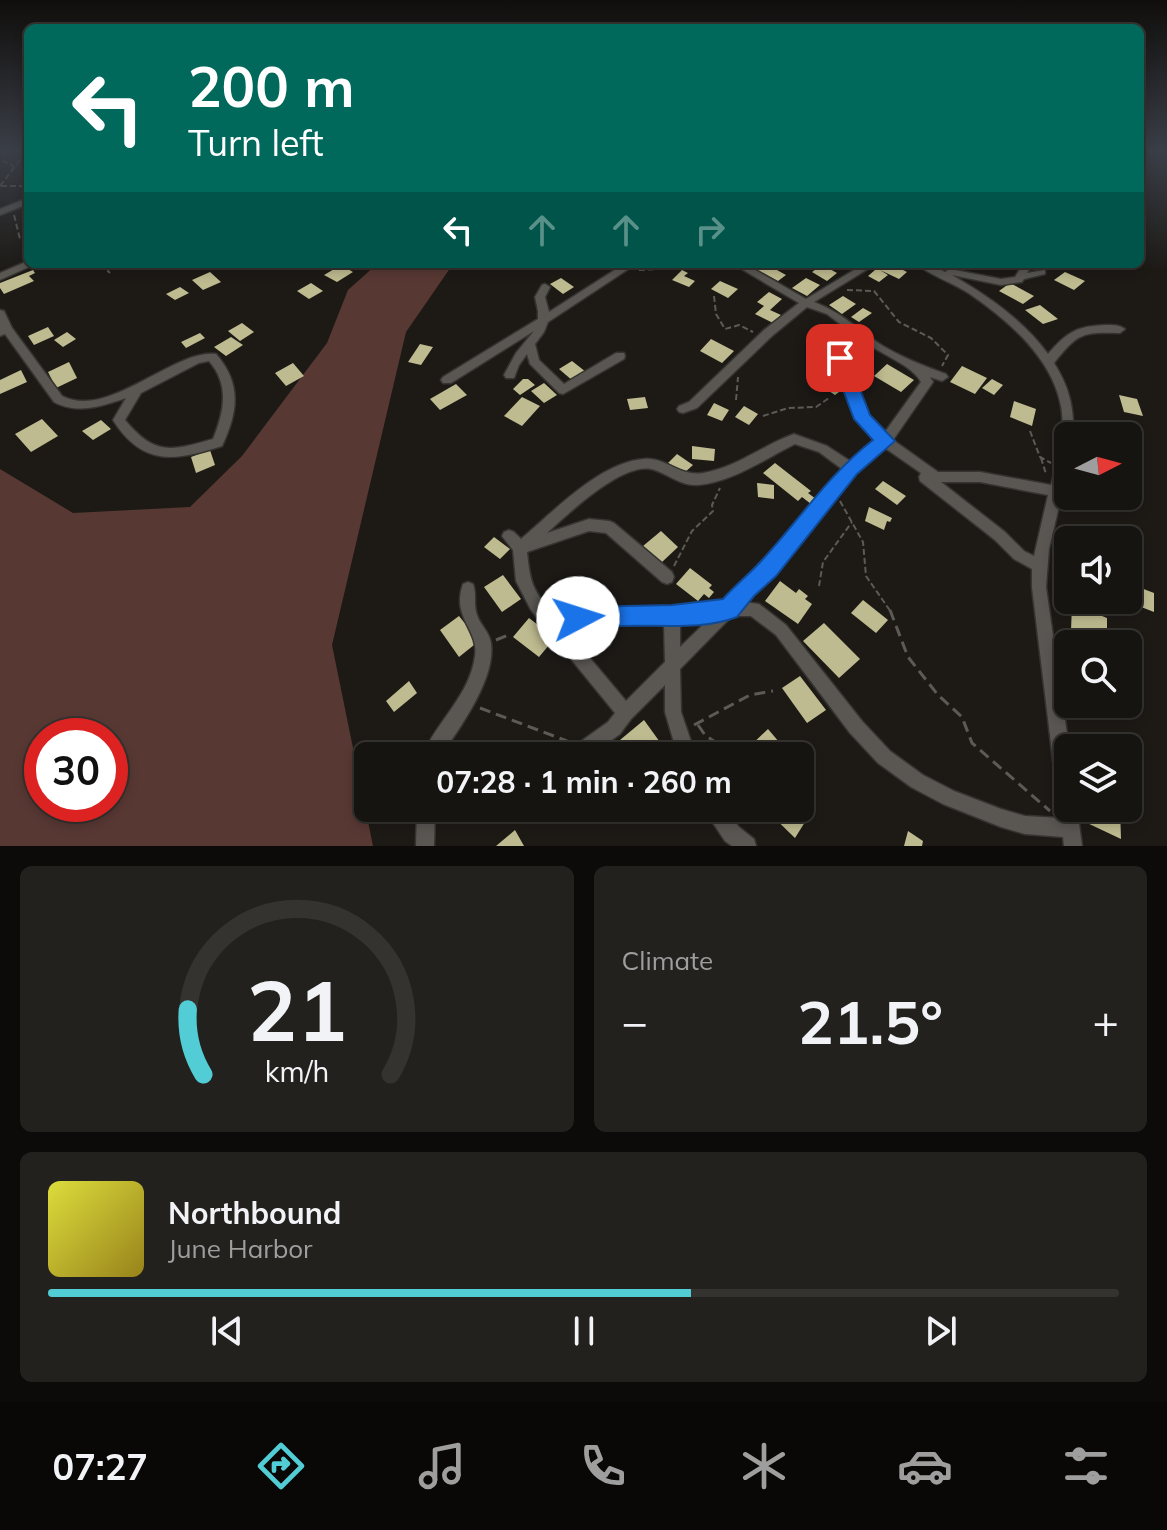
<!DOCTYPE html>
<html lang="en">
<head>
<meta charset="utf-8">
<style>
	body { margin:0; font-family:Mulish,sans-serif; background:#23211e; color:#f1f3f6; height:100vh; display:flex; flex-direction:column; font-size:30px; white-space:nowrap }
	* { box-sizing:border-box; margin:0 }
	p { font-size:26px; color:#9e9e9f }
	.icon { flex:none; width:44px; height:44px; fill:none; stroke:currentColor; stroke-width:2; stroke-linecap:round; stroke-linejoin:round }
	.map { position:relative; height:846px; overflow:hidden }
	.panel { display:flex; flex-direction:column; gap:20px; padding:20px; background:#0c0b09; flex:1 }
	.panel>* { flex:none }
	.hud { position:absolute; left:24px; top:24px; width:1120px; height:244px; border-radius:12px; box-shadow:0 4px 12px #0003,0 0 0 2px #353330; background:#00695c; color:#fff; overflow:hidden }
	.needle { width:52px; rotate:84deg }
	.buttons { position:absolute; left:1054px; top:422px; display:grid; gap:16px }
	.buttons a { display:grid; place-items:center; width:88px; height:88px; border-radius:12px; background:#161410; box-shadow:0 4px 12px #0003,0 0 0 2px #353330; font-size:40px }
	.speed { position:absolute; left:24px; top:718px; display:flex; gap:16px; font-size:40px; font-weight:700; text-align:center }
	.speed>* { display:grid; place-content:center; width:104px; height:104px; border-radius:50%; background:#161410; box-shadow:0 4px 12px #0003,0 0 0 2px #353330; line-height:1 }
	.speed .limit { border:12px solid #d22; background:#fff; color:#111 }
	.pin { position:absolute; display:grid; place-items:center; width:68px; height:68px; color:#fff; margin:-34px; border-radius:16px; box-shadow:0 4px 12px #0006 }
	.me { position:absolute; width:88px; margin:-44px; rotate:85deg; stroke-linejoin:round; filter:drop-shadow(0 0 6px #0008) }
	.turn { display:flex; align-items:center; gap:28px; height:168px; padding:0 32px; font-size:36px }
	.turn .icon { width:104px; height:104px; stroke-width:2.5 }
	.turn b { display:block; font-size:56px; line-height:68px }
	.lanes { display:flex; align-items:center; height:76px; padding:0 32px; background:#0003; justify-content:center; gap:40px; direction:ltr }
	.lanes .off { opacity:.35 }
	.big { font-size:60px; font-weight:700; line-height:1.1 }
	.panel .card { flex:1; display:flex; flex-direction:column; justify-content:center; gap:12px; min-width:0; padding:0 28px; border-radius:12px; background:#23211e }
	.panel .dial { align-items:center; gap:0 }
	.dial svg { height:208px; overflow:visible; fill:none; stroke:#353330; stroke-width:7; stroke-linecap:round; text-anchor:middle }
	.dial text { fill:#f1f3f6; stroke:none }
	.song { display:flex; align-items:center; gap:24px }
	.cover { width:96px; height:96px; border-radius:12px; background:linear-gradient(135deg,hsl(60 70% 55%),hsl(50 70% 35%)) }
	.played { height:8px; border-radius:4px; background:linear-gradient(90deg,#52ccd5 60%,#353330 60%) }
	.keys { display:flex; justify-content:space-around; direction:ltr }
	.heat { display:flex; justify-content:space-between; align-items:center; font-size:44px; direction:ltr }
	.panel .tiles { flex:1; display:grid; gap:20px; grid-template-columns:1fr 1fr }
	.card:last-child { grid-column:span 2 }
	.trip { position:absolute; left:354px; top:742px; width:460px; height:80px; border-radius:12px; background:#161410; box-shadow:0 4px 12px #0003,0 0 0 2px #353330; font-weight:700; line-height:80px; text-align:center }
	.tab-bar { display:flex; height:128px; justify-content:space-around; align-items:center; background:#090806; color:#9e9e9f }
	.tab-bar .icon { width:56px; height:56px }
	.tab-bar .selected { color:#52ccd5 }
	.tab-bar b { font-size:36px; color:#f1f3f6 }
	.map>svg:first-child { display:block }
	.green { fill:#583833; fill-rule:evenodd }
	.building { fill:#bfbb90 }
	.lines { fill:none; stroke-linecap:round; stroke-linejoin:round }
	.minor-casing { stroke:#353431; stroke-width:3 }
	.path-far1 { stroke:#5d5a56; stroke-width:2; stroke-dasharray:6 3; stroke-linecap:butt }
	.path { stroke:#5d5a56; stroke-width:3; stroke-dasharray:11 6; stroke-linecap:butt }
	.minor { fill:#5a5753; fill-rule:evenodd }
	.route { fill:#1a73e8; stroke:#114b97; stroke-width:2 }
</style>
</head>
<body>
<div class="map">
<svg width="1167" height="846" viewBox="0 0 1167 846">
	<rect width="100%" height="100%" fill="#1d1a16"/>
	<path class="green" d="M377 264H453L406 332 332 645 373 846H0V469L73 513 190 507 242 456 327 343 348 290ZM42 736H110V804H42Z"/>
	<path class="building" d="M766 264 786 275 778 281 757 270Z
		M882 264H891L907 272 899 279 880 270 888 275 879 282 868 276Z
		M341 265 353 272 337 282 324 275Z
		M822 265 826 267 837 273 827 281 812 272Z
		M33 270 35 273 29 276 34 281 4 294 0 288V283Z
		M682 270 688 273 684 276 695 281 689 287 672 280Z
		M210 272 221 282 203 290 192 280Z
		M1065 272 1085 281 1074 290 1054 280Z
		M561 278 574 287 563 294 550 284Z
		M806 278 820 285 807 296 792 288Z
		M720 281 738 289 728 298 711 289Z
		M311 283 323 291 309 299 297 291Z
		M1010 283 1034 296 1023 304 999 291Z
		M180 287 189 293 175 300 166 294Z
		M769 292 782 299 770 310 781 315 773 323 755 314 764 306 757 302Z
		M843 296 856 304 842 314 829 305Z
		M1040 305 1058 319 1043 324 1025 310Z
		M863 308 872 313 859 322 851 317Z
		M242 323 254 332 240 341 228 331Z
		M48 327 54 336 34 345 28 336Z
		M67 332 76 339 63 347 54 340Z
		M200 333 205 338 186 348 181 342Z
		M231 337 243 345 226 356 214 347Z
		M711 339 734 351 722 363 700 351Z
		M420 344 433 347 421 365 408 362Z
		M572 361 586 372 573 381 559 369Z
		M69 362 77 378 56 388 48 372Z
		M293 363 304 376 286 386 275 373Z
		M887 364 914 380 901 392 874 376Z
		M962 366 987 378 975 394 950 382Z
		M21 370 27 382 0 394V380Z
		M826 372 847 386 835 395 814 381Z
		M523 379H528L535 385 520 395 513 389Z
		M992 379 1003 385 994 395 982 388Z
		M544 383 557 395 544 403 531 391Z
		M456 384 467 395 440 410 430 399Z
		M1119 395 1137 399 1143 416 1124 412Z
		M522 397 540 406 522 426 504 416Z
		M645 397 648 408 630 410 627 399Z
		M1014 401 1036 409 1032 426 1010 417Z
		M714 403 729 410 722 421 707 415Z
		M744 406 758 414 749 425 735 417Z
		M42 419 58 436 31 452 15 434Z
		M101 420 111 429 93 440 82 431Z
		M692 446 715 449 714 461 692 459Z
		M210 450 215 465 196 473 191 457Z
		M677 454 693 465 683 474 668 463Z
		M775 463 811 491 808 493 816 499 811 504 802 497 798 501 763 473Z
		M883 481 906 496 897 505 875 489Z
		M757 483 774 485V499L758 497Z
		M869 507 892 518 890 522 887 521 884 530 865 521Z
		M661 531 678 547 661 563 643 546Z
		M494 537 510 549 500 559 484 547Z
		M690 568 712 585 709 588 714 592 709 598 704 594 698 601 676 584Z
		M503 575 521 599 502 612 484 587Z
		M780 581 796 593 799 589 808 596 805 599 812 604 798 624 765 601Z
		M1128 583 1154 593V612L1136 605V610L1112 600H1128Z
		M863 600 888 620 876 633 851 613Z
		M1072 604 1107 618V644L1071 631Z
		M459 616 479 641 459 657 440 630Z
		M529 618 555 638 539 657 513 637Z
		M824 623 860 659 839 678 803 641Z
		M800 676 826 710 807 723 782 688Z
		M409 681 417 693 394 712 386 701Z
		M644 720 670 756H631L620 740Z
		M768 729 785 749 777 756H755L748 748Z
		M464 741 473 756H445Z
		M800 804 810 814 795 838 764 808H800Z
		M1085 808H1120L1121 839 1085 822Z
		M515 830 524 846H496Z
		M908 831 923 841 922 846H904Z"/>
	<g class="lines">
		<g class="minor-casing">
			<path id="minor" d="M28 198V204L0 215V209Z
				M28 261V264H33L31 266 0 280V273Z
				M624 264H636L548 322 544 332 535 344 539 360 564 384 616 353H624L625 356 624 359 563 394 559 393 530 364 527 354 519 365 514 378H506L504 375 516 353 534 331 451 383H443L441 380 443 377 538 319V311L535 297 542 285 545 284 550 287 545 297 549 312Z
				M733 264H745L806 299 864 264H876L814 302C843 313 858 330 883 346 903 358 924 366 946 374L948 377 942 381 930 377 933 382 931 385 893 440 938 472H980L1051 485C1058 460 1066 432 1061 406 1052 358 1009 321 970 294 953 283 932 276 916 264H929L945 272 950 269 1001 279 1015 277 1020 269 995 267 990 264H1029L1031 266 1027 273 1045 270V274L1024 279 1022 282 1001 285 952 275C988 296 1023 320 1048 354 1067 332 1077 326 1106 325 1114 325 1119 325 1125 329L1120 333C1082 332 1078 333 1054 363 1070 389 1073 405 1074 436H1068V468L1049 549 1046 587 1069 748 1068 808H1077L1082 846H1064L1063 837 1025 834 1001 827 943 804 911 787 878 763 850 733 776 635 751 616H732L680 669 681 712 696 756H678L665 712V685L631 719 620 734 590 756H566L569 750 608 722 615 713 531 610 516 581 513 550 502 536 504 532 509 530 514 532 521 539C553 512 600 462 644 459 666 457 679 477 703 473 736 468 763 445 794 434L827 446 850 461 877 440 857 419 835 358 840 343 856 336 827 314 807 307 772 336 697 408 683 413 679 412 677 409 679 406 689 402 764 330 799 303ZM863 341C879 353 912 365 921 382L885 432 868 417 845 358 849 348ZM795 444 819 452 842 469 764 564 741 584 725 602 672 609 608 608 552 613C532 589 530 582 527 552L589 531 606 533 662 582 667 584 672 582 674 577 672 572 614 523 609 521 589 519 547 533C568 514 621 463 651 469 668 473 679 486 698 485 732 482 765 459 795 444ZM885 448 921 473 919 477 920 481 995 540 1014 559 1032 569V587L1060 818 1025 816 1001 809 954 791 923 775 890 751 862 721 786 625 759 604 744 602 774 574 854 472ZM941 482H980L1048 495 1034 556 1024 551 1005 532ZM709 619 680 647V622ZM608 622 664 623 665 662 626 701 564 627Z
				M0 310 4 311 12 328 62 396C109 420 173 349 216 354 242 384 238 412 222 446 175 461 143 467 113 420L126 398C102 406 78 415 54 402L5 334 0 336ZM209 361C230 385 224 412 213 439 171 451 155 456 125 420L141 393 199 363Z
				M468 582 473 584C477 594 473 605 477 615 480 625 489 631 491 643 496 679 460 727 441 756H422C437 721 470 695 475 656 479 629 451 618 463 584Z
				M417 808H435L434 846H416Z
				M703 808H723L739 827 754 839 756 846H732L725 841Z"/>
		</g>
		<path class="path-far1" d="M4 151 3 161 14 166
			M0 186 19 161 28 158
			M1 186H28
			M14 215 20 239
			M101 264 110 273
			M42 269 81 264
			M639 270 679 268
			M847 290 874 291 899 322 931 338 948 355 942 366
			M714 296 716 314 725 329 739 325 753 332
			M736 400 738 377
			M763 416 788 408 816 407 829 398
			M1030 431 1040 457 1051 463
			M1041 458 1046 474
			M840 501 863 542 866 576 891 612
			M674 566 692 531 713 511 712 505 720 488
			M819 586 823 562 852 522"/>
		<path class="path" d="M890 610 908 657 938 695 962 717 972 743 1050 811
			M496 640 508 635
			M480 708 567 741
			M694 725 750 695 773 691
			M698 725 705 735 735 756"/>
		<use href="#minor" class="minor"/>
	</g>
	<linearGradient id="sky" x2="0" y2="1"><stop stop-color="#100e0c"/><stop offset="0.56" stop-color="#3a3e47"/><stop offset="1" stop-color="#3a3e47" stop-opacity="0"/></linearGradient>
	<rect width="1167" height="270" fill="url(#sky)"/>
	<path class="route" d="M840 352 848 358 870 415 895 441 857 474 776 576 754 596 737 617C701 631 658 624 619 626 603 627 585 632 570 626L567 618 570 611 578 607 672 605 723 599C736 584 751 573 763 559 801 518 828 475 873 440L854 419 831 358Z"/>
</svg>
<div class="buttons">
<a><svg class="needle" viewBox="-14 -14 28 28"><path d="M0-13l5 13h-10z" fill="#e53935"/><path d="M0 13l5-13h-10z" fill="#9e9e9f"/></svg></a>
<a><svg class="icon" aria-label="sound" viewBox="0 0 24 24"><path d="M4 9h4l5-4v14l-5-4H4zM17 9q2 3 0 6"/></svg></a>
<a><svg class="icon" aria-label="search" viewBox="0 0 24 24"><circle cx="10" cy="10" r="6"/><path d="M15 15l6 6"/></svg></a>
<a><svg class="icon" aria-label="layers" viewBox="0 0 24 24"><path d="M12 4l9 5-9 5-9-5zM3 14l9 5 9-5"/></svg></a>
</div>
<div class="speed"><div class="limit">30</div></div>
<div class="pin" style="left:840px;top:358px;background:#d93025"><svg class="icon" aria-label="arrive" viewBox="0 0 24 24"><path d="M6 21V4h12l-3 4 3 4H6"/></svg></div>
<svg class="me" style="left:578px;top:618px" viewBox="-20 -20 40 40"><circle r="19" fill="#fff"/><path d="M0-13L10 11 0 6-10 11z" fill="#1a73e8"/></svg>
<div class="trip">07:28 · 1 min · 260 m</div>
<div class="hud">
<div class="turn"><svg class="icon" aria-label="left" viewBox="0 0 24 24"><path d="M17 20v-9H6M10 6l-5 5 5 5"/></svg><div><b>200 m</b>Turn left</div></div>
<div class="lanes"><svg class="icon" aria-label="left" viewBox="0 0 24 24"><path d="M17 20v-9H6M10 6l-5 5 5 5"/></svg><svg class="icon off" aria-label="ahead" viewBox="0 0 24 24"><path d="M12 20V5M6 11l6-6 6 6"/></svg><svg class="icon off" aria-label="ahead" viewBox="0 0 24 24"><path d="M12 20V5M6 11l6-6 6 6"/></svg><svg class="icon off" aria-label="right" viewBox="0 0 24 24"><path d="M7 20v-9h11M14 6l5 5-5 5"/></svg></div>
</div>
</div>
<section class="panel">
<div class="tiles">
<div class="card dial"><svg viewBox="0 0 100 80">
<path d="M14 69A42 42 0 1 1 86 69"/>
<path d="M14 69A42 42 0 0 1 8 44" stroke="#52ccd5"/>
<text x="50" y="56" font-size="32" font-weight="700">21</text>
<text x="50" y="72" font-size="11">km/h</text>
</svg></div>
<div class="card"><p>Climate</p>
<div class="heat"><a>−</a><b class="big">21.5°</b><a>+</a></div>
</div>
<div class="card">
<div class="song"><i class="cover"></i><div><b>Northbound</b><p>June Harbor</p></div></div>
<div class="played"></div>
<div class="keys"><svg class="icon" aria-label="previous" viewBox="0 0 24 24"><path d="M18 5L8 12l10 7zM5 5v14"/></svg><svg class="icon" aria-label="pause" viewBox="0 0 24 24"><path d="M8 5v14M16 5v14"/></svg><svg class="icon" aria-label="next" viewBox="0 0 24 24"><path d="M6 5l10 7-10 7zM19 5v14"/></svg></div>
</div>
</div>
</section>
<nav class="tab-bar">
<b>07:27</b>
<svg class="icon selected" aria-label="directions" viewBox="0 0 24 24"><path d="M12 3l9 9-9 9-9-9zM9 14v-3h6M13 9l2 2-2 2"/></svg>
<svg class="icon" aria-label="music" viewBox="0 0 24 24"><path d="M9 18V5l10-2v13"/><circle cx="6" cy="18" r="3"/><circle cx="16" cy="16" r="3"/></svg>
<svg class="icon" aria-label="phone" viewBox="0 0 24 24"><path d="M5 4h4l2 5-3 2q2 4 5 5l2-3 5 2v4C11 20 4 13 5 4z"/></svg>
<svg class="icon" aria-label="climate" viewBox="0 0 24 24"><path d="M12 3v18M4 7l16 10M4 17L20 7"/></svg>
<svg class="icon" aria-label="car" viewBox="0 0 24 24"><path d="M5 17H2v-5l4-1 3-4h7l3 4 3 1v5h-3M9 17h6M6 11h13"/><circle cx="7" cy="17" r="2"/><circle cx="17" cy="17" r="2"/></svg>
<svg class="icon" aria-label="filters" viewBox="0 0 24 24"><path d="M4 7h16M4 17h16"/><circle cx="9" cy="7" r="2"/><circle cx="15" cy="17" r="2"/></svg>
</nav>
</body>
</html>
